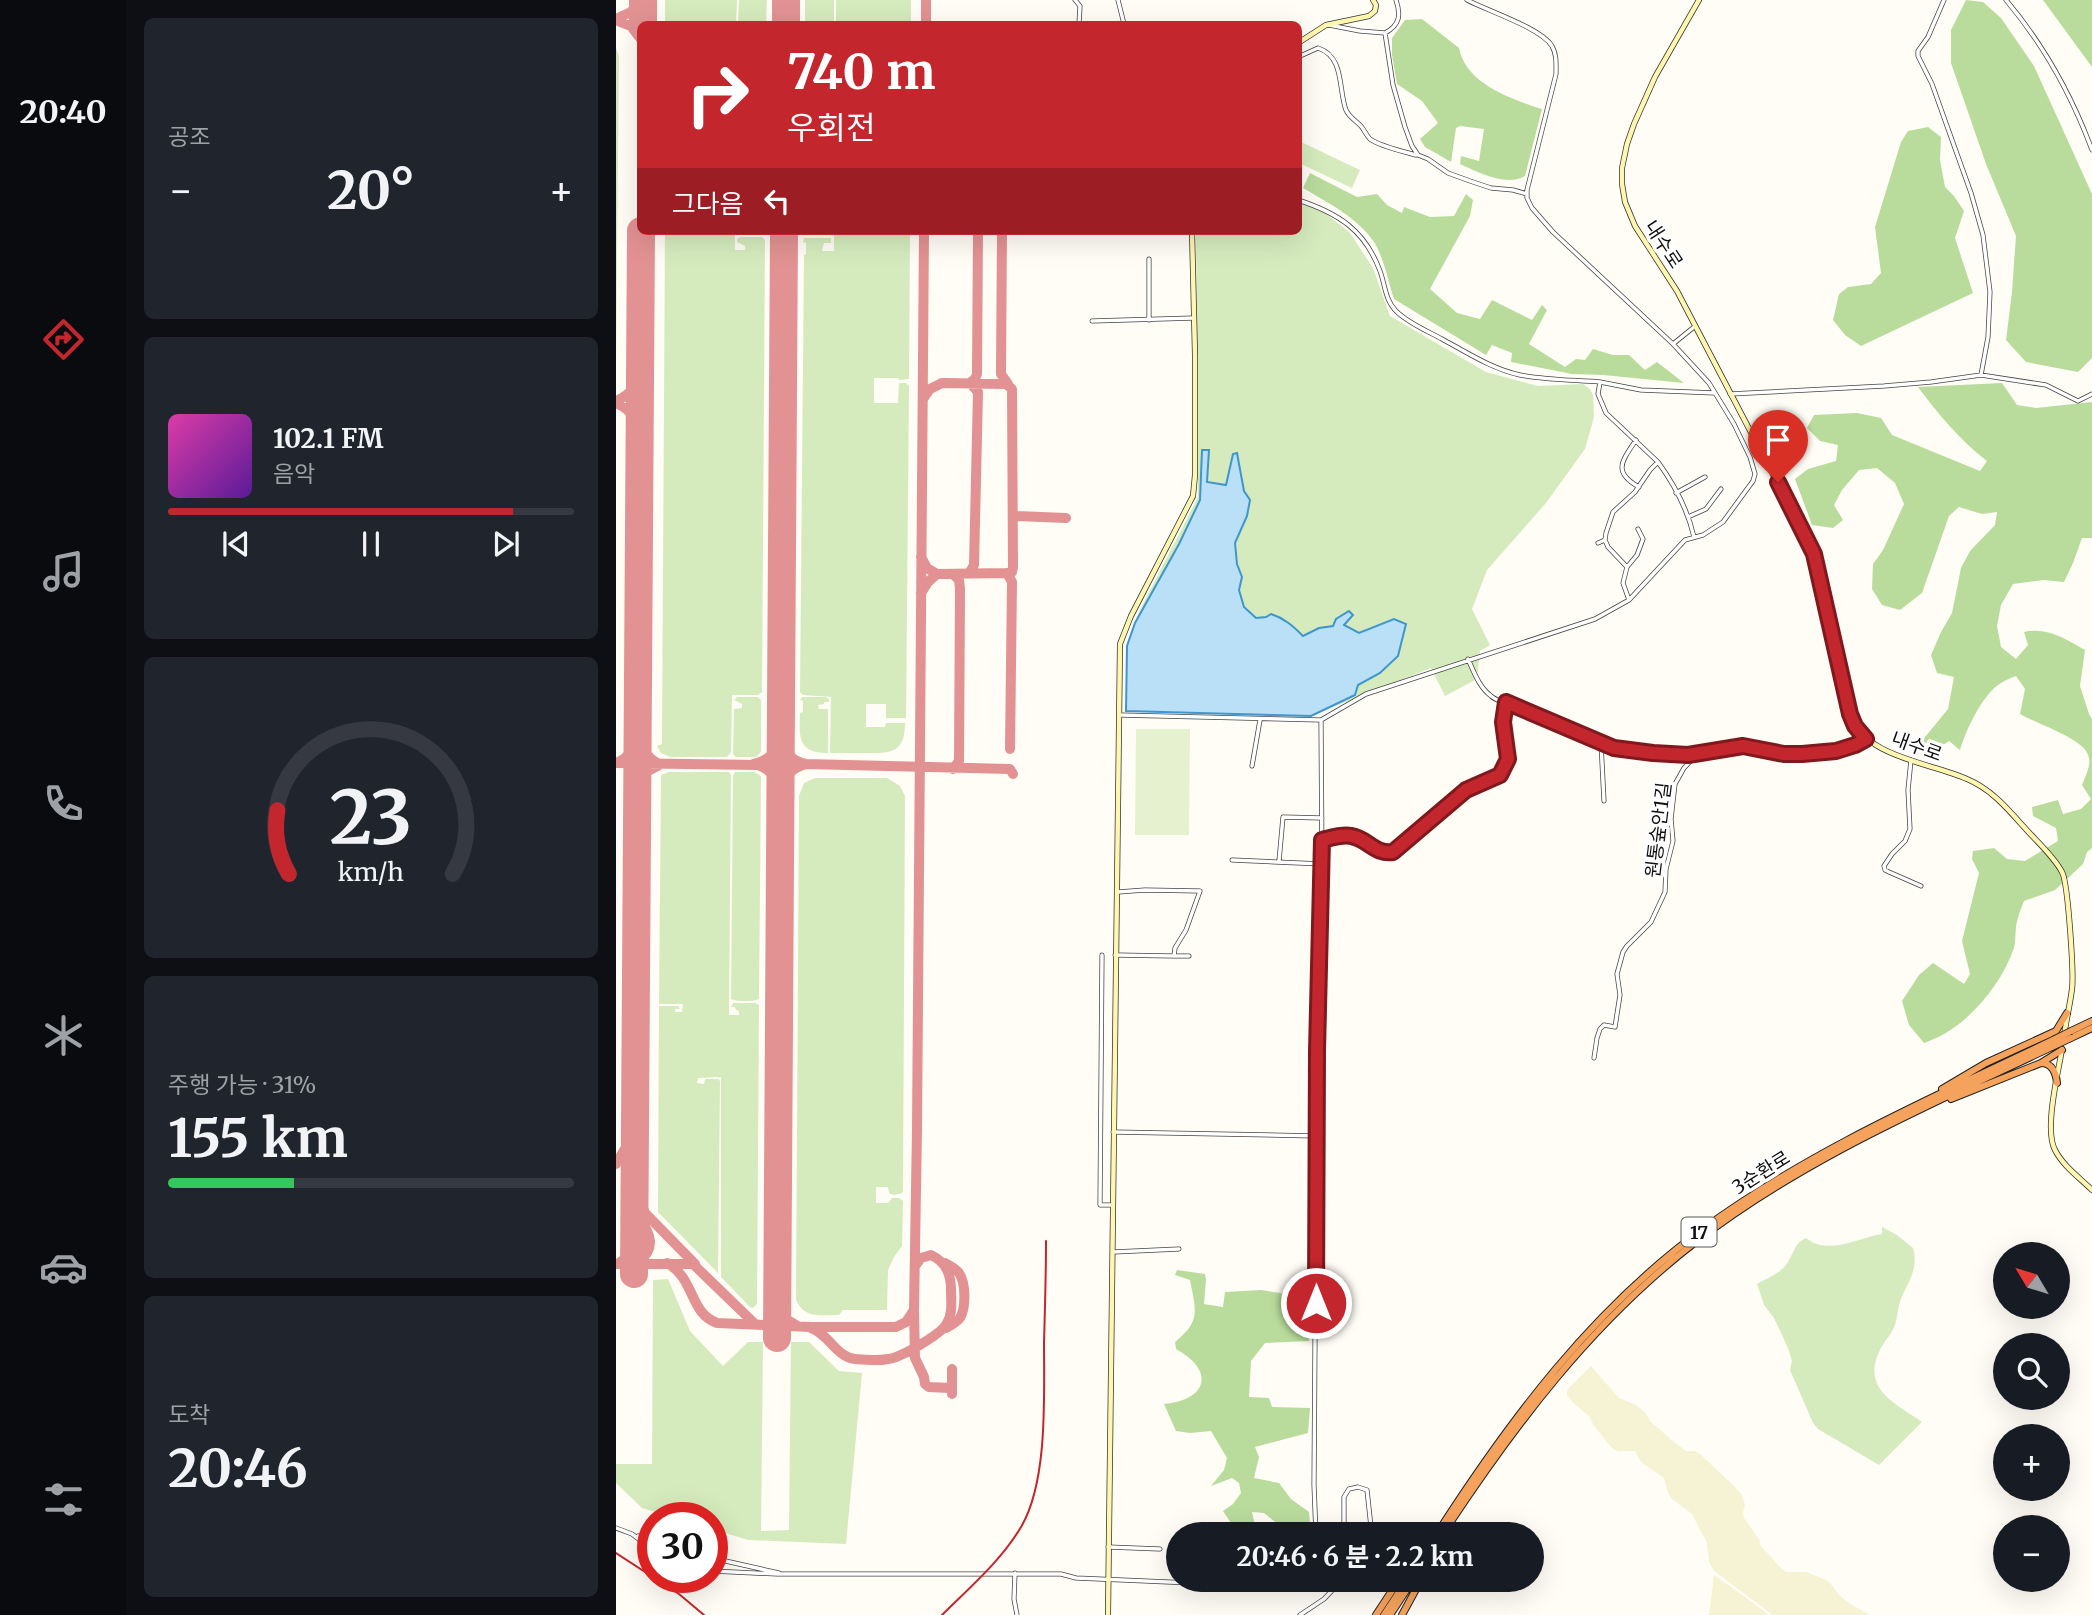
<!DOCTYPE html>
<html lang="ko">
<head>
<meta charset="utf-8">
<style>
	body { margin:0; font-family:Merriweather,"Noto Sans KR",serif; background:#20242c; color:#f1f3f6; height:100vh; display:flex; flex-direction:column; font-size:26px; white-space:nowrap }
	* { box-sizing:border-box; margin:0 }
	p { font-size:23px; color:#9ea1a6 }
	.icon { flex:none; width:38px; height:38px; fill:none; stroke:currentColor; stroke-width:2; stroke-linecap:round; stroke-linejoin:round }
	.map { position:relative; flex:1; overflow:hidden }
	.details { display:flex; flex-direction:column; gap:18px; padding:18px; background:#0d0f14; width:490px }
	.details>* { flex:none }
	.banner { position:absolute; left:21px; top:21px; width:665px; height:214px; border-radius:10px; box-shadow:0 7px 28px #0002; background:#c4262e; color:#fff; overflow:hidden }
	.needle { width:46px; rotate:308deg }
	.fabs { position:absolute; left:1377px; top:1242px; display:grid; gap:14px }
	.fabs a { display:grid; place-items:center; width:77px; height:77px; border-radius:50%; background:#171b24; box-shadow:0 7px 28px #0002; font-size:35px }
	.speed { position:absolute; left:21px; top:1502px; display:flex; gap:14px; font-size:35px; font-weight:700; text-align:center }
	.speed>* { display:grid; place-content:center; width:91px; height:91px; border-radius:50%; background:#171b24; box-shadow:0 7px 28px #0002; line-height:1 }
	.speed .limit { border:10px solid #d22; background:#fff; color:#111 }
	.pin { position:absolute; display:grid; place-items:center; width:60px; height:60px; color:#fff; margin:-72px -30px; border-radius:50% 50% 50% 0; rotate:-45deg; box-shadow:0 0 7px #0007 }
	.pin .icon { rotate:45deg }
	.me { position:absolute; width:77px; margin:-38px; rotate:0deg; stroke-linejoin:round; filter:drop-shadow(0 0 5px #0008) }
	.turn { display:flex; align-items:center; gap:24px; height:147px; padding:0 35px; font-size:32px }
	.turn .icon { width:91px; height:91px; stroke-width:2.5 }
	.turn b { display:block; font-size:49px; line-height:60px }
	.then { display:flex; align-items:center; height:66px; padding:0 35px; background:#0003; gap:14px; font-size:26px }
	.big { font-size:52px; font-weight:700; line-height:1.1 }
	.details .card { flex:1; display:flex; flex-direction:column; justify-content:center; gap:10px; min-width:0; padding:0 24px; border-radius:10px; background:#20242c }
	.details .dial { align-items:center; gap:0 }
	.dial svg { height:182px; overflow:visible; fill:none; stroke:#363941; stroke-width:7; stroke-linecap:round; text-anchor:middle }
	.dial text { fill:#f1f3f6; stroke:none }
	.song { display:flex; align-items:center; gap:21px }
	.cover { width:84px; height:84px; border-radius:10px; background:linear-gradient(135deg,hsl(320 70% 55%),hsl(270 70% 35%)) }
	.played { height:7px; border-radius:4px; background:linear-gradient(90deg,#c4262e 85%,#363941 85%) }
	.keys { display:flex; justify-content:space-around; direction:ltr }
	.heat { display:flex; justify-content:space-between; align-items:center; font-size:38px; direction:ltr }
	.charge { height:10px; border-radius:5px; background:linear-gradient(90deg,#34c759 31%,#363941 0) }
	.trip { position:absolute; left:550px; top:1522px; width:378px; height:70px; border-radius:35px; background:#171b24; box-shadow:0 7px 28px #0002; font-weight:700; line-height:70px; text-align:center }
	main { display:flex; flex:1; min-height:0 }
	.menu { display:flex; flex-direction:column; width:126px; justify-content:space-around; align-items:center; background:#090b0e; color:#9ea1a6 }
	.menu .icon { width:49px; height:49px }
	.menu .on { color:#c4262e }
	.menu b { font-size:32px; color:#f1f3f6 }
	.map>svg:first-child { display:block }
	.farmland { fill:#f6f3d4 }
	.green { fill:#d5ebbd }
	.forest { fill:#b9dc9c }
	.pitch { fill:#e6f2cf }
	.water { fill:#b9e0f7; stroke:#3f96cf; stroke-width:2 }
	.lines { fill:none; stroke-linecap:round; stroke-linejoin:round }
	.taxiway { stroke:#e29292; stroke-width:10 }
	.runway { stroke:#e29292; stroke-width:28 }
	.street-casing { stroke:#444; stroke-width:5 }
	.secondary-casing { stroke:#333; stroke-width:6 }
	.highway-casing { stroke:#222; stroke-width:8 }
	.street { stroke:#fff; stroke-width:3.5 }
	.secondary { stroke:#fff6b0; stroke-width:4.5 }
	.highway { stroke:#f5a25d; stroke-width:6 }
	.rail { stroke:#c4262e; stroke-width:2 }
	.highway-bridge-casing { stroke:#222; stroke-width:8; stroke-linecap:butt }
	.highway-bridge { stroke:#f5a25d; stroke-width:6 }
	.route-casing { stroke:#7f191e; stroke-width:18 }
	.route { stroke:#c4262e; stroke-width:12 }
	.labels { text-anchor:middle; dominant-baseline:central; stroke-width:7; stroke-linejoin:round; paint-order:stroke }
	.shield { fill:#fff; stroke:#585858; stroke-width:2 }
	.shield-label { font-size:18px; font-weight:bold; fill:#111 }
	.street-label { font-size:19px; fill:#111; stroke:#fff }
</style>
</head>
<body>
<main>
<nav class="menu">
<b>20:40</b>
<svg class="icon on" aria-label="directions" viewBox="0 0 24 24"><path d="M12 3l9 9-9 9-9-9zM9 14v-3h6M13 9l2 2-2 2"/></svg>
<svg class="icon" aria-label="music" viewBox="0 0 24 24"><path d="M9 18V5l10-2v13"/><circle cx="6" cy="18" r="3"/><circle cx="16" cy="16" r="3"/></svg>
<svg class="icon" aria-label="phone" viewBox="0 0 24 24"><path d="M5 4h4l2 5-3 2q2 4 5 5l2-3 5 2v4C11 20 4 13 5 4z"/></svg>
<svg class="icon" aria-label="climate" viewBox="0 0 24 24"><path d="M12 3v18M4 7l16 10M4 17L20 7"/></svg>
<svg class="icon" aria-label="car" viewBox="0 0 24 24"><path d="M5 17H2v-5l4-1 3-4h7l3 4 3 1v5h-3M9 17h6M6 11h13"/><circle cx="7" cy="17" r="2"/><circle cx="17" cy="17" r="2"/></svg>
<svg class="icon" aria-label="filters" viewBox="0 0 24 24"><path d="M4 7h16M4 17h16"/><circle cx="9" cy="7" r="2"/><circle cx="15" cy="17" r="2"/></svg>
</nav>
<section class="details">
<div class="card"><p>공조</p>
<div class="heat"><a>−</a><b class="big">20°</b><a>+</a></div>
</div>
<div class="card">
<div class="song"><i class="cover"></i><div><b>102.1 FM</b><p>음악</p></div></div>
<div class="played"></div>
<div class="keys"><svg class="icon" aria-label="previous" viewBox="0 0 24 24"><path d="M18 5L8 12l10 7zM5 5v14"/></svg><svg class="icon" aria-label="pause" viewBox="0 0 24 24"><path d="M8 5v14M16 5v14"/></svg><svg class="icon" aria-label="next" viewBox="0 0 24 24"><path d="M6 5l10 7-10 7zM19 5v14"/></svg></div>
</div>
<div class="card dial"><svg viewBox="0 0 100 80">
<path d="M14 69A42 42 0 1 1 86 69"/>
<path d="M14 69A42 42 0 0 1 9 41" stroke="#c4262e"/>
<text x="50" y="56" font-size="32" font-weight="700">23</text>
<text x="50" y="72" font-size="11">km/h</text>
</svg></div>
<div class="card"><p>주행 가능 · 31%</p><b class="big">155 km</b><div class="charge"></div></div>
<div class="card"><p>도착</p><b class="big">20:46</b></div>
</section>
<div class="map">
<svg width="1476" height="1615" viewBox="0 0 1476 1615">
	<rect width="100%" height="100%" fill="#fffdf5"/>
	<path class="farmland" d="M975 1366 1003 1398 1020 1405 1029 1412 1034 1421 1058 1442 1070 1451H1079L1084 1454 1117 1485 1126 1495 1129 1505 1127 1512 1128 1518 1143 1539 1145 1546 1163 1566 1170 1572H1190L1208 1579 1214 1583 1224 1596 1233 1603 1254 1615H1157L1098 1571 1093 1562 1091 1543 1076 1514 1056 1499 1052 1493 1048 1478 1025 1462 1019 1451H1002L996 1448 978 1426 973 1416 957 1403 951 1395V1390Z
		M1098 1575 1132 1599 1153 1615H1093Z"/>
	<path class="green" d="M49 0H121L120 24H49Z
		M123 0H151L150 24H122Z
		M189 0H218V24H189Z
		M220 0H295V24H220Z
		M0 48 3 56 0 363Z
		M683 141 744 170 736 188 683 163Z
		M683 203 707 211 734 233 757 268 774 316 870 372 922 386 967 384 974 389 977 395 978 417 969 449 930 503 871 570 856 609 874 645 864 651 861 679 829 696 815 668 695 716 510 711 516 638 523 612 582 497 580 231H682Z
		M49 231H119V250H129V246L121 242V239L124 237H146L149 240 146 692 142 695H116L115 752 111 757H54L45 753 41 746 46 744Z
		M218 231H294L293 379 283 380 282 378H258V403H282L283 383H290L293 386 290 718H270V704H250V727H269L270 723H289C289 754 274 753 248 753 237 753 225 753 214 753L215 697 187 695 184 692 188 255 190 254V243L187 242 188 238H215V243H208L206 251H218Z
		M121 697H142L145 700V752L140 757H120L117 754 118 709 126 708V704L118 700Z
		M186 697H210L213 699V702H208V704L202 705 203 709H212V753C182 753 183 738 184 713L187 712V701L184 700Z
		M53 772H113L115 775 113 1015H123V1011L120 1010 119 1007H115L117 1003H139L143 1005 141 1304 137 1308 134 1307 105 1277V1077L82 1078 81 1083 88 1084 89 1079H102L104 1081 102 1273 42 1212 43 1006H62L64 1009H59V1012H66L67 1004H43L45 775Z
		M119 772H138L145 776 143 999C137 1002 122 1002 115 999L117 776Z
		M199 778H271L284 786 289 796 287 1192C284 1195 276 1196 273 1193L272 1187H260V1203H272L276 1198H283L287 1201 286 1246 278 1257 272 1270 271 1310H227L223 1315C205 1315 187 1319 180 1299L183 796 188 783Z
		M1266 1227 1281 1235 1297 1248C1302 1266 1295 1278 1287 1294 1282 1304 1282 1314 1279 1325 1276 1334 1269 1340 1265 1348 1244 1388 1277 1402 1306 1422L1263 1465 1202 1429 1197 1423 1174 1370 1176 1361 1172 1348 1158 1318 1148 1305 1141 1284C1150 1279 1164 1273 1170 1265 1178 1255 1177 1244 1190 1238 1212 1256 1241 1238 1266 1234Z
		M52 1279 74 1331 107 1366 132 1342H147L145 1531 173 1530 175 1342H193L223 1371 246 1373 230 1544 132 1540 96 1529V1517H57L26 1508 0 1483V1464H36L37 1280Z"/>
	<path class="forest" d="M1350 0 1367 2 1385 18 1418 66 1476 194V358L1462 372 1410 362 1390 340 1396 292 1400 236 1370 164 1335 63V30Z
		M1427 0H1476V67Z
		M806 19 843 48C850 84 895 99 926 109L909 176C890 187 862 172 844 164L845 156 863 161 868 129 844 126 840 128 835 162 809 147 804 139 822 123 806 101 781 84 776 55V38L789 20Z
		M1312 127 1325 137 1324 160 1329 187 1338 196 1348 211 1339 238 1357 293 1245 346 1229 335 1217 320 1223 294 1232 287 1255 284 1265 273 1259 227 1285 142 1292 131Z
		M694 173 741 197 761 194 771 205 786 213 788 207 814 217 838 216 850 194 857 200 854 216 814 289 841 313 864 319 876 300 916 320 926 305 931 310 913 344 949 367 960 359 969 360 977 349 997 355H1013L1029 370 1041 362 1068 383 987 375 956 374 895 362 896 353 876 345 870 355 778 299C772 281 768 258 758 242 741 217 712 203 687 188Z
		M1386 383 1401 405 1420 408 1476 402V538H1466L1457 563 1448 582 1428 580 1397 584 1385 605 1381 626 1385 647 1400 659 1412 645 1408 632C1432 627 1449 639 1469 650L1464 686 1473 714 1476 719V848L1471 852 1467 864 1439 890 1408 901C1405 909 1401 918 1400 927 1399 934 1400 941 1398 948 1384 988 1348 1030 1308 1043L1293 1025 1286 1001 1303 975 1317 963 1348 984 1354 974 1346 941 1363 873 1356 859 1357 851 1378 848 1391 859 1409 861 1442 841 1440 828 1417 816 1416 807 1442 800 1447 814 1465 809 1475 799 1466 785C1469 777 1475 766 1473 758 1471 739 1420 724 1404 714L1409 689 1400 676C1395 678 1389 680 1385 683 1367 693 1350 730 1344 750L1333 741 1317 752 1301 747 1332 709 1338 677 1321 673 1315 655 1325 632 1336 613 1345 568 1354 551 1379 525 1381 512 1366 514 1343 507 1333 516 1306 593 1284 610 1266 605 1256 589 1257 564 1267 550 1288 504 1279 483 1261 468 1243 470 1226 490 1218 505 1227 520 1217 528 1196 525 1179 479 1192 469 1220 461 1222 445 1204 441 1191 428 1198 415 1241 413 1265 418 1276 435 1364 471 1371 461C1344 440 1322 414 1302 387Z
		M561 1270 589 1274 590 1279 588 1304 607 1307 609 1292 645 1290 664 1293 695 1304 693 1341 649 1343 635 1361 633 1397 653 1398 656 1407 694 1408 692 1433 639 1447 643 1457 638 1478 663 1483 675 1499 693 1512 695 1535H684L669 1530 648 1513 636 1512 641 1535H623L607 1511 617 1504 625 1493 623 1483 616 1478 595 1486 608 1470 611 1458 595 1431 574 1433 560 1431 548 1404C591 1400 600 1371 560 1349L559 1342C585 1321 580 1311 574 1280L559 1275Z"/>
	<path class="pitch" d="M520 729H574L573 835H519Z"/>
	<path class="water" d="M586 450H593L591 482 610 485 617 454 621 453 628 491 634 500 631 516 619 543 621 564 626 577 623 590 628 607 640 618 650 617 655 614C668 618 677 626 687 636L703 628 717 626 720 619 733 611 737 615 728 625 743 633 778 619 790 624 782 656 764 673 742 685 739 695 695 716 510 711 511 646 519 623 563 544 584 500Z"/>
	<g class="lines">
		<path class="taxiway" d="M0 19 15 12 25 0
			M0 20 15 26 24 38
			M310 24V0
			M386 231 385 374 392 384
			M307 399 314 389 326 383 390 384 396 389 397 567 396 572 391 573
			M0 401C14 395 20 387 24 373
			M0 403C14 409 20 418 24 433
			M397 519 401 516 450 518
			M354 572 358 565 362 392 354 383 359 379 361 374 362 231
			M321 574 391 573 396 582 394 749
			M305 593 312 582 321 574 311 568 305 557
			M22 733C25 746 30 758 42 763
			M165 740C168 753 177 761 190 764L394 769 397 774
			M0 763 142 765C156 770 163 780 164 795
			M0 763C13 758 20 746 22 733
			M138 764C152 761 159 753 165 740
			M337 769 343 761 344 589 343 580 338 575
			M21 788 30 772 43 765
			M164 791C168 776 176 768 190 764
			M0 1164 19 1132
			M18 1194 30 1214 79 1264
			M20 1212C32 1232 44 1245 21 1264
			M3 1263 12 1257 18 1244
			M51 1263C79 1278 73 1313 101 1323L195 1327H280L290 1322 298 1310 301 1129 308 231
			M329 1263C334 1266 339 1268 343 1273 350 1283 350 1308 344 1318 340 1323 335 1325 330 1328
			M0 1264H77L139 1324
			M161 1305 168 1318 180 1325
			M298 1311 299 1358 308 1377 309 1384 313 1387 334 1388 336 1390
			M195 1328C213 1334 220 1357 239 1359 249 1360 262 1361 272 1359 284 1358 326 1334 331 1323 337 1313 335 1301 335 1290 335 1274 330 1262 315 1255L305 1258 299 1266
			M336 1394V1369"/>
		<path class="runway" d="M27 24V0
			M170 24V0
			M18 1274 25 231
			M161 1338 168 231"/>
		<g class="street-casing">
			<path id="street" d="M459 0 464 6 463 24
				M502 0 508 24
				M1328 0 1312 37 1302 51V56L1316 84 1331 126 1355 193 1367 235 1374 292 1372 337 1365 375
				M1390 0C1427 44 1456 96 1476 150
				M713 25 744 31 769 33C784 25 785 15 780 0
				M769 33 777 85 789 127 796 146 802 155 812 159 832 173 854 181 875 188 897 190 911 194
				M682 57 702 48C729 57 722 89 730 110 733 117 739 120 744 125 748 129 750 135 754 139 763 146 789 152 800 155
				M682 200C722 213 749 230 764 271 769 284 769 300 780 311 792 323 811 331 826 339 850 352 876 369 904 375 930 380 958 380 984 382L982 394 990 413 1042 462
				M533 259V320
				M476 321 578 318
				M1057 344 1078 327
				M984 382 1025 390 1099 393
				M1114 394 1268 386 1315 382 1365 375 1430 385 1462 401 1476 394
				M1020 440C1006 461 996 472 1023 487
				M1060 493 1089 477
				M1072 517 1090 509 1105 489
				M982 543 989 540
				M1011 567 1021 555 1027 539 1022 529
				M1013 600 1007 583 1011 567 992 547 989 540 990 533 997 512 1019 492 1034 470 1042 462C1058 484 1072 511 1078 537
				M852 659C858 672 863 687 875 696 883 703 907 710 919 715 973 738 1019 761 1080 754
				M504 715 705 720 750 694 979 619 1013 600 1069 540 1087 535 1107 522 1137 481 1139 474 1134 457 1118 424 1093 383 1057 344 937 232 916 208 911 198V190L940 74C940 64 941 55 936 46 925 28 872 11 851 0
				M985 743 988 801
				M1295 760 1292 790 1294 829 1289 841 1276 854 1268 866 1269 870 1273 872 1305 886
				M636 766 644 720
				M706 840C715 838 726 834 735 836 751 838 759 855 777 852L850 790 884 775 892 759 886 722 890 702
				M616 860 706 864
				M663 861 667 817 706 818
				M486 955 484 1205H497
				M499 955 558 956 559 948 570 930 584 891 529 890 502 892
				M558 956H573
				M978 1058 981 1038 984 1029 988 1025 999 1027 1004 995 1001 974 1007 952 1011 946 1035 922 1049 892 1050 869 1057 841 1055 819 1059 784 1068 768 1082 753 1121 747H1138L1168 754H1186L1220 751 1233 748 1249 739
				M497 1132 701 1136
				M497 1252 563 1249
				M709 1525 729 1528
				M0 1528 16 1534 37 1550
				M700 1535 698 1485 701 1051 706 864 705 720
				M728 1535V1497L733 1489 742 1487 751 1490 755 1527 751 1535
				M22 1536 37 1540
				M492 1547 544 1549
				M96 1558 163 1573
				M96 1571 161 1574H445L460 1578 670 1587 680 1585 687 1580
				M399 1573 398 1599 401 1615
				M684 1615 708 1599 726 1580"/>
		</g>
		<g class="secondary-casing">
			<path id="secondary" d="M1083 0 1039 77 1018 124 1011 144 1006 168V184L1009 202 1019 226 1061 291 1195 547 1234 714C1249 758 1313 762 1351 779 1375 789 1391 808 1408 827 1420 841 1437 855 1446 872 1452 882 1458 974 1456 989 1454 1005 1450 1021 1448 1036
				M682 43 710 25 753 16 759 11 760 5 757 0
				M1446 1049C1442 1074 1428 1129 1439 1150 1447 1166 1464 1178 1476 1190
				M492 1615 504 644 515 616 577 496 579 475V355L576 231"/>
		</g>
		<g class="highway-casing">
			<path id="highway" d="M1455 1031 1476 1021
				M1455 1038 1476 1028
				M1425 1063C1436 1063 1440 1073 1441 1083
				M1326 1089 1370 1063 1440 1031 1451 1013
				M1335 1099 1425 1063 1446 1050
				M820 1535C894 1420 976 1310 1087 1229 1195 1150 1318 1097 1437 1040
				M826 1535C897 1427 974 1324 1077 1244 1186 1159 1314 1105 1438 1046
				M760 1615 783 1580
				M768 1615 791 1580
				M774 1615 797 1580
				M786 1615 805 1580"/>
		</g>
		<use href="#street" class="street"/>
		<use href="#secondary" class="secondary"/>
		<use href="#highway" class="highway"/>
		<path class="rail" d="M0 1553 63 1594 88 1615
			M326 1615C353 1588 385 1561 405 1527 432 1482 428 1396 428 1343 429 1309 430 1275 430 1241"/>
		<g class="highway-bridge-casing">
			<path id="highway-bridge" d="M1437 1040 1455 1031
				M1438 1046 1455 1038"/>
		</g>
		<use href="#highway-bridge" class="highway-bridge"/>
	</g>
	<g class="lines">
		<g class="route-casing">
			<path id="route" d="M700 1303 701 1051 706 840C715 838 726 834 735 836 751 838 759 855 777 852L850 790 884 775 892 759 887 722 890 702 998 748 1037 753 1072 755 1127 746 1168 754H1186L1220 751 1239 745 1250 739 1239 726 1234 714 1198 554 1162 482"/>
		</g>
		<use href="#route" class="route"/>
	</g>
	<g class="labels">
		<rect class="shield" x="1065.5" y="1217.5" width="35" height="29" rx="5"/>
		<g class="shield-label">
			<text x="1083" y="1232">17</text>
		</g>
		<g class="street-label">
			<text transform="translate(1048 244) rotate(57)">내수로</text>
			<text transform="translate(1301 746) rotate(20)">내수로</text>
			<text transform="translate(1042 830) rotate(-83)">원통숲안1길</text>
			<text transform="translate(1145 1172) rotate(-32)">3순환로</text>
		</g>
	</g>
</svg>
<div class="fabs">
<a><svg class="needle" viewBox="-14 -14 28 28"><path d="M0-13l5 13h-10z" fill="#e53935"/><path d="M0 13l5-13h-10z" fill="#9ea1a6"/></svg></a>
<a><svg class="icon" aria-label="search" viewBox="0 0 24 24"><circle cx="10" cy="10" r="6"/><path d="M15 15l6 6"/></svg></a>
<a>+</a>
<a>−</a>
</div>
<div class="speed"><div class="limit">30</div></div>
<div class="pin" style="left:1162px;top:482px;background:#d93025"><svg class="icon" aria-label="arrive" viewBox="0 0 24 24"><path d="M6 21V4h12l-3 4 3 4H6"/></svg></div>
<svg class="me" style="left:700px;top:1303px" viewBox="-20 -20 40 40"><circle r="17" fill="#c4262e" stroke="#fff" stroke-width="3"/><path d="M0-11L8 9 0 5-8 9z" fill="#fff"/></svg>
<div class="trip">20:46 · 6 분 · 2.2 km</div>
<div class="banner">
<div class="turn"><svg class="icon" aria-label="right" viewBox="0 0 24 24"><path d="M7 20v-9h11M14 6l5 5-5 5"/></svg><div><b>740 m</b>우회전</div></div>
<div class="then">그다음<svg class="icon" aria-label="left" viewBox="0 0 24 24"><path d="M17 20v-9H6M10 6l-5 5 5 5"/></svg></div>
</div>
</div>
</main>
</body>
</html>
